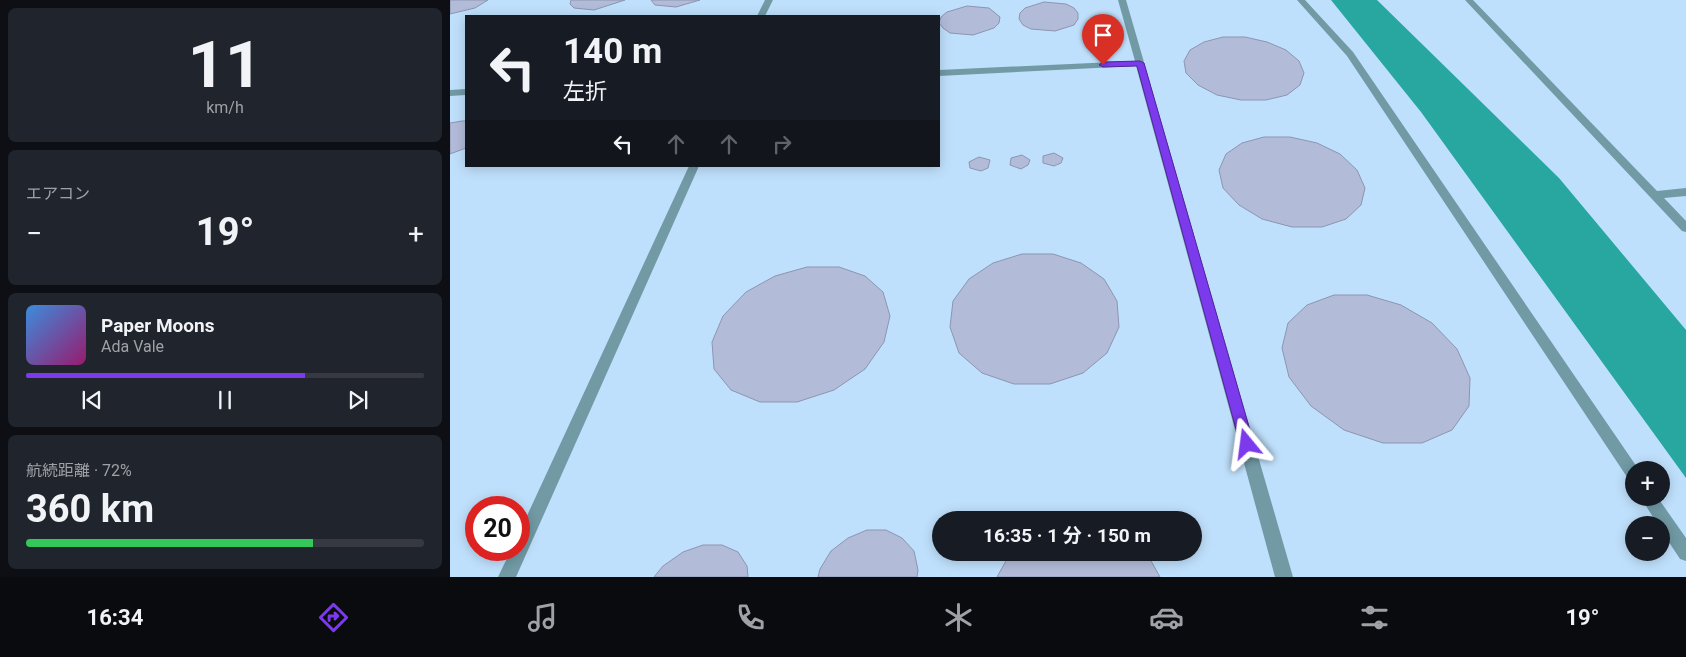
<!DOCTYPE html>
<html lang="ja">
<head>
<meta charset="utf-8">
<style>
	body { margin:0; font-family:Roboto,"Noto Sans JP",sans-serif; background:#20242c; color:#f1f3f6; height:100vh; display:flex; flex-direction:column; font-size:19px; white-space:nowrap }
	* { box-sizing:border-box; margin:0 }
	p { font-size:16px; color:#9ea1a6 }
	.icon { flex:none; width:28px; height:28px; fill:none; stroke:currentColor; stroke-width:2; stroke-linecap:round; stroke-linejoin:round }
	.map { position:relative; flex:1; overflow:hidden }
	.sheet { display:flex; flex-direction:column; gap:8px; padding:8px; background:#0d0f14; width:450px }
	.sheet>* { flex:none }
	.guide { position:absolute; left:15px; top:15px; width:475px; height:152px; border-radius:0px; box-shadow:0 2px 12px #0003; background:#171b24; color:#f1f3f6; overflow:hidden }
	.tools { position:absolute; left:1175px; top:461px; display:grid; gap:10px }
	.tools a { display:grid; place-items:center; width:45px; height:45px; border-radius:50%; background:#171b24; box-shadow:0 2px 12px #0003; font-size:25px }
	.speed { position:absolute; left:15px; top:496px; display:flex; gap:10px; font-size:25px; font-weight:700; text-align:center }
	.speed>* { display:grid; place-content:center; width:65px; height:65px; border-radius:50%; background:#171b24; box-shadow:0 2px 12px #0003; line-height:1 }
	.speed .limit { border:8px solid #d22; background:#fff; color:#111 }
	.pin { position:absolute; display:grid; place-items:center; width:42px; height:42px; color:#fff; margin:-51px -21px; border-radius:50% 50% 50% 0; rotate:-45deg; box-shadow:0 0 5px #0007 }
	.pin .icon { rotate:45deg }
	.me { position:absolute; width:55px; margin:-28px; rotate:344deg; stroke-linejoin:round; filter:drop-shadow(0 0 4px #0008) }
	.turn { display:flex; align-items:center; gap:18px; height:105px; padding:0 15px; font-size:22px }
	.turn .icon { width:65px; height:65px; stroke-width:2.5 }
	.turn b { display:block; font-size:35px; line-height:42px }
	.lanes { display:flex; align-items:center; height:48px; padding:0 15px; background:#0003; justify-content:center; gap:25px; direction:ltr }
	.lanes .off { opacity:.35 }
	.big { font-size:38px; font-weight:700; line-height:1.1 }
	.sheet .widget { flex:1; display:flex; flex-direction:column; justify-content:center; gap:8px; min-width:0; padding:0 18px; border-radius:8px; background:#20242c }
	.sheet .dial { align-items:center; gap:0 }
	.dial b { font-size:65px; line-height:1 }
	.song { display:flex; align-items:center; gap:15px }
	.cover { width:60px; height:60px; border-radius:8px; background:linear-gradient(135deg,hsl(210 70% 55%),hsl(320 70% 35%)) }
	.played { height:5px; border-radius:2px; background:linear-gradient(90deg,#7c3aed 70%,#363941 70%) }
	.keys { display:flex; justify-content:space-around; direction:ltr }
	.heat { display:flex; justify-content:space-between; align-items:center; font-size:28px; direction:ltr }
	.charge { height:8px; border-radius:4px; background:linear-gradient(90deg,#34c759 72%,#363941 0) }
	.trip { position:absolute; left:482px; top:511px; width:270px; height:50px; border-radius:25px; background:#171b24; box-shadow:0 2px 12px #0003; font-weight:700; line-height:50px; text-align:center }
	.tabs { display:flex; height:80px; justify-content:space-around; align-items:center; background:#090b0e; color:#9ea1a6 }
	.tabs .icon { width:35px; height:35px }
	.tabs .active { color:#7c3aed }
	.tabs b { font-size:22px; color:#f1f3f6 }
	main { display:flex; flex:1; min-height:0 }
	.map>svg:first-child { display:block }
	.built { fill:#bfe0fc; fill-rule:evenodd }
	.water { fill:#27a7a0 }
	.building { fill:#b2bcd9; stroke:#8c95b1 }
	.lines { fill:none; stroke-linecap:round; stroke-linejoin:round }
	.minor { fill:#719aa5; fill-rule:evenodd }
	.route { fill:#7c3aed; stroke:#51269a }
</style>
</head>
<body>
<main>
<section class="sheet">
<div class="widget dial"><b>11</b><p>km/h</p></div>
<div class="widget"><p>エアコン</p>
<div class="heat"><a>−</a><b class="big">19°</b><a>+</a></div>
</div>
<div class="widget">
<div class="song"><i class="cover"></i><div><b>Paper Moons</b><p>Ada Vale</p></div></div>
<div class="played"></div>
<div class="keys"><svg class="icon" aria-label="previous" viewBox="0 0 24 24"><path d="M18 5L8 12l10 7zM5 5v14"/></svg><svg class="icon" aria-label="pause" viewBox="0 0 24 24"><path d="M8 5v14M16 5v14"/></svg><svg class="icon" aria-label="next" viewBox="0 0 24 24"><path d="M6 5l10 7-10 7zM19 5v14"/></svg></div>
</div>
<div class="widget"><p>航続距離 · 72%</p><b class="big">360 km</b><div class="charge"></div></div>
</section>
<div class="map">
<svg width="1236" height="577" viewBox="0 0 1236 577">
	<rect width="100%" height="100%" fill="#d5ebfd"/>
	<path class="built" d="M0 0H1236V577H0ZM16 16H489V166H16ZM1184 470H1211V498H1184ZM26 508H69V550H26ZM491 520H744V552H491ZM1184 525H1211V552H1184Z"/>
	<path class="water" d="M881 0H927L1109 178 1236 330V478L971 112Z"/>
	<path class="building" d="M0 0H38L25 8 0 14Z
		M121 0H175L144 10 124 8 120 4Z
		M250 0 226 7 205 5 201 0Z
		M594 2 616 4 624 8 628 13V19L624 25 605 31 581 29 573 25 569 19 570 13 575 8Z
		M517 6 539 8 550 17 549 23 544 28 523 35 500 33 493 28 489 23 491 17 497 12Z
		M773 37H795L817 42 836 50 849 61 854 73 850 85 837 95 816 100H791L767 95 748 85 736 73 734 61 740 50 754 42Z
		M12 121H16V148L0 154V123Z
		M814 137H840L867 143 890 154 907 170 915 188 911 205 896 219 872 227H842L812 219 789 205 773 188 769 170 776 154 792 143Z
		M604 153 613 158 611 163 604 166 593 163V156Z
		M572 155 580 160 578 165 571 169 560 165 561 158Z
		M529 157 540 160 538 168 531 171 520 168 519 162Z
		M572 254H603L631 263 654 279 667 301 669 327 657 353 633 373 600 384H564L532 373 509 353 500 327 503 301 519 279 543 263Z
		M357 267H389L415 276 433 292 440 316 434 342 415 369 384 390 347 402H310L281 390 264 369 262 342 273 316 296 292 325 276Z
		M884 295H917L951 305 982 323 1007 349 1020 378 1019 406 1002 430 972 443H933L894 430 861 406 839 377 832 348 838 323 857 305Z
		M417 530H436L452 538 464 551 468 570 467 577H368L370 569 381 551 398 538Z
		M253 545H272L288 552 297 566 298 577H204L213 566 233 552Z
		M561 552H696L710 577H547Z"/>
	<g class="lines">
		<path class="minor" d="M315 0H323L315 16H307Z
			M668 0H676L843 577H825L686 66 489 76V70L685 61Z
			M847 0H855L903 52 1189 470H1184V482L1179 480 897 56Z
			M1015 0H1023L1207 191 1236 188V196L1214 198 1236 221V232L1232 231Z
			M16 89V95L0 96V90Z
			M239 166H249L66 577H48L61 550H69V533Z
			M1191 498H1208L1236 538V561L1230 559 1211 530V525H1208Z"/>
	</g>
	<path class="route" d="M690 61 694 63 804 444 802 448 797 450 792 448 790 444 687 66 653 67 649 65 653 62Z"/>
</svg>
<div class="tools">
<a>+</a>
<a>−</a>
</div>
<div class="speed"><div class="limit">20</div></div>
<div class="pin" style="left:653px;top:65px;background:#d93025"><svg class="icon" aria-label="arrive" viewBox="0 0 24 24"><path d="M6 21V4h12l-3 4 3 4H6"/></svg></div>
<svg class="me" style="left:797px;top:444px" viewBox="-20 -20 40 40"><path d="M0-17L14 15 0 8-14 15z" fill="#7c3aed" stroke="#fff" stroke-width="4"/></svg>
<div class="trip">16:35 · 1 分 · 150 m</div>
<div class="guide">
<div class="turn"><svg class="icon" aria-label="left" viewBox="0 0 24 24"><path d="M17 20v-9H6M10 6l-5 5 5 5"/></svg><div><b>140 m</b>左折</div></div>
<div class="lanes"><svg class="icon" aria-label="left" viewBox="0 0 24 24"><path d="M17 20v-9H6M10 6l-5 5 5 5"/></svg><svg class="icon off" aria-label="ahead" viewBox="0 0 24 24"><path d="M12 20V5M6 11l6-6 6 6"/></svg><svg class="icon off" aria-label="ahead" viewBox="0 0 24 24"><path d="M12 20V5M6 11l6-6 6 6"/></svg><svg class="icon off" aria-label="right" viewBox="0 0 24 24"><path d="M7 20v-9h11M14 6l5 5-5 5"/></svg></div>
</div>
</div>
</main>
<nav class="tabs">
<b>16:34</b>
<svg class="icon active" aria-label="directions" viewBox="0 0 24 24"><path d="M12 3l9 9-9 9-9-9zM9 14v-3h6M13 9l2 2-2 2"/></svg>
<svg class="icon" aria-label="music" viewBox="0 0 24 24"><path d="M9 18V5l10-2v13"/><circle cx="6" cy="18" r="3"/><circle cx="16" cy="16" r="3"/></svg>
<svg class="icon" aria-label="phone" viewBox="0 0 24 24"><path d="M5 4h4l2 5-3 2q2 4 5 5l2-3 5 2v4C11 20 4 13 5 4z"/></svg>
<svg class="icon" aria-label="climate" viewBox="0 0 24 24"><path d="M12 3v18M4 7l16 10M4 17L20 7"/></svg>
<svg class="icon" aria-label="car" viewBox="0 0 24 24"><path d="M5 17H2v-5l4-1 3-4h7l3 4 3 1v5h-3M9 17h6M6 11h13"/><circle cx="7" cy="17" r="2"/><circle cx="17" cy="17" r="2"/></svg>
<svg class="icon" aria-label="filters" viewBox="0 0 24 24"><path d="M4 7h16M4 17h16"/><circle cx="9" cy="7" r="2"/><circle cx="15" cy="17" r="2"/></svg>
<b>19°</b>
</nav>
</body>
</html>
